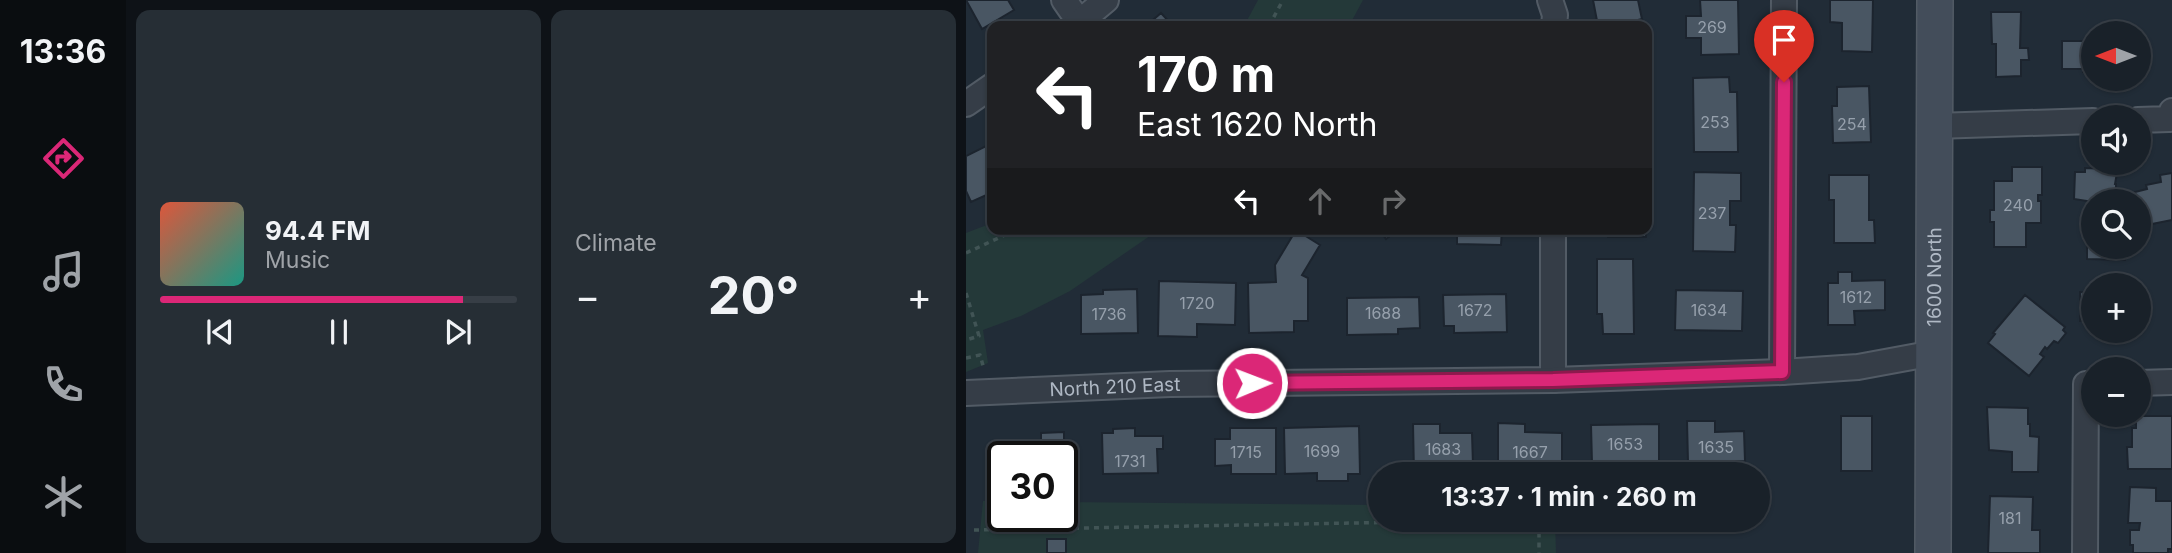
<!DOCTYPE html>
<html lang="en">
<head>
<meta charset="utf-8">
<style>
	body { margin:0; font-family:Inter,sans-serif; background:#262e35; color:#f1f3f6; height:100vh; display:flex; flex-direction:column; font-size:26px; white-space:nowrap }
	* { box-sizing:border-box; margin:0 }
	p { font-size:23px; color:#9fa3a8 }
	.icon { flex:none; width:38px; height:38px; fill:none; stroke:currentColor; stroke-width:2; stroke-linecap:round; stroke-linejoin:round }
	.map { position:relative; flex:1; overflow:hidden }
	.details { display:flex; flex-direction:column; gap:10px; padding:10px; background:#0e1217; width:840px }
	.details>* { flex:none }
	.hud { position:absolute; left:21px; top:21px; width:665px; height:214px; border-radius:14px; box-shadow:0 2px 5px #0004,0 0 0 2px #373e46; background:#202124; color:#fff; overflow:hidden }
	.needle { width:46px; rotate:270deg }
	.controls { position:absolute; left:1115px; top:21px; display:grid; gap:14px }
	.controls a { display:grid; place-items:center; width:70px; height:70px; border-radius:50%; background:#192129; box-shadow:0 2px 5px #0004,0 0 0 2px #373e46; font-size:35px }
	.speed { position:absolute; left:21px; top:441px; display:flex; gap:14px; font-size:35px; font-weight:700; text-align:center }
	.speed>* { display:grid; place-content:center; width:91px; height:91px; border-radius:50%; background:#192129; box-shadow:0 2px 5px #0004,0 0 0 2px #373e46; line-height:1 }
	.speed .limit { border:4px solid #111; border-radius:10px; background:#fff; color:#111 }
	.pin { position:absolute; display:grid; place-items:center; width:60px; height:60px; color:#fff; margin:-72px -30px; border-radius:50% 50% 50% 0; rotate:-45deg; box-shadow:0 0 7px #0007 }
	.pin .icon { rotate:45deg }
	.me { position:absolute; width:77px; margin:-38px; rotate:89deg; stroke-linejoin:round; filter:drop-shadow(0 0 5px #0008) }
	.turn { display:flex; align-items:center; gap:24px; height:147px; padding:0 35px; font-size:32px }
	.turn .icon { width:91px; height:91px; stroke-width:2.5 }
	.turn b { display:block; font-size:49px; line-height:60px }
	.lanes { display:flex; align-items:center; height:66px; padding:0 35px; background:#0003; justify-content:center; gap:35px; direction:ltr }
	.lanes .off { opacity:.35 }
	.big { font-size:52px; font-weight:700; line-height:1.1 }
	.details .tile { flex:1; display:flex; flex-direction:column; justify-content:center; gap:10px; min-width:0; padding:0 24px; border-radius:14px; background:#262e35 }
	.song { display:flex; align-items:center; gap:21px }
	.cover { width:84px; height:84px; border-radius:10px; background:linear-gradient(135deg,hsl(10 70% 55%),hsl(170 70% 35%)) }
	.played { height:7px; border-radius:4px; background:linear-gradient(90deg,#db2777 85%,#373e46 85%) }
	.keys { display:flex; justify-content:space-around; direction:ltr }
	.heat { display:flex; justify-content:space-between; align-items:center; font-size:38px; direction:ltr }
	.details .tiles { flex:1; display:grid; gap:10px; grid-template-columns:repeat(2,1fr) }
	.trip { position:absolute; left:402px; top:462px; width:402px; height:70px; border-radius:35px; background:#192129; box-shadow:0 2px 5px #0004,0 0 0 2px #373e46; font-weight:700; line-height:70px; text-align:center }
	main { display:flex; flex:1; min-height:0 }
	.dock { display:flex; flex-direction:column; width:126px; justify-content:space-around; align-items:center; background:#0a0d10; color:#9fa3a8 }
	.dock .icon { width:49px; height:49px }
	.dock .active { color:#db2777 }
	.dock b { font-size:32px; color:#f1f3f6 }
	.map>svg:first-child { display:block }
	.green { fill:#243939 }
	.building { fill:#495663; stroke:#1c242e; stroke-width:2 }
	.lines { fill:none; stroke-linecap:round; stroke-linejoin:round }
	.minor-casing { stroke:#525b65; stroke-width:28 }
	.secondary-casing { stroke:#525b65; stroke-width:38 }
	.path { stroke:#415455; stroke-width:3.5; stroke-dasharray:5 5; stroke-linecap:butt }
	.minor { stroke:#353d47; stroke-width:24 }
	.secondary { stroke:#434d5a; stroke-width:35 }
	.route-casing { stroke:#8e194d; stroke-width:18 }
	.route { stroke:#db2777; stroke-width:12 }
	.labels { text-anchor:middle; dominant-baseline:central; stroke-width:7; stroke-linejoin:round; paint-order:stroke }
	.number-label { font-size:16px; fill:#96a0ac }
	.street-label { font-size:19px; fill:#afb8c4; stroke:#1a222c }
</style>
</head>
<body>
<main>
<nav class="dock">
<b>13:36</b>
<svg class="icon active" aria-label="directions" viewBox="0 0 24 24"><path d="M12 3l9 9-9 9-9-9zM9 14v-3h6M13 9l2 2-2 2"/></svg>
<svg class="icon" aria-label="music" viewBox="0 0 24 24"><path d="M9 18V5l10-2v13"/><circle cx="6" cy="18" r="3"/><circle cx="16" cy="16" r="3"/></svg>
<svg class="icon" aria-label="phone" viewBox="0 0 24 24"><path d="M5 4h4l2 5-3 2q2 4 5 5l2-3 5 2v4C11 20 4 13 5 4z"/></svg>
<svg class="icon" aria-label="climate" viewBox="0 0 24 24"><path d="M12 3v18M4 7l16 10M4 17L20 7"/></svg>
</nav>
<section class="details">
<div class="tiles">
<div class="tile">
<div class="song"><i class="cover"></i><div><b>94.4 FM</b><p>Music</p></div></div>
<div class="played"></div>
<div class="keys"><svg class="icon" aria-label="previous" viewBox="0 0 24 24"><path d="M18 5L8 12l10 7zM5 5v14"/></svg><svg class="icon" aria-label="pause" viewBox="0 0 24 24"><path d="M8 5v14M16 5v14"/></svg><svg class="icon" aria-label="next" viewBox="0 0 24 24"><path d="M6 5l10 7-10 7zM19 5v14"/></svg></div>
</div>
<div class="tile"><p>Climate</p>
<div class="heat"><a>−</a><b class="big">20°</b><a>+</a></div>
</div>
</div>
</section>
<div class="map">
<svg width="1206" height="553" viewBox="0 0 1206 553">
	<rect width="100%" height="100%" fill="#212c37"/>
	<path class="green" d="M292 0H397L383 26H278Z
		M26 223V229H194L104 291 55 316 17 330 22 363 0 372V233Z
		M17 501H37V516H96V502L415 505V520H589L590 553H12Z"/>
	<path class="building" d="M0 0H42L48 10 16 29Z
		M627 0H672L676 19 648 26H632Z
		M734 0H772L773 54 735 55V38H720V16H735Z
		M864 0H907L906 52 876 51V23L864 22Z
		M1025 12H1055L1054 48H1062L1063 60H1055V76L1030 77V44H1026Z
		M195 13 207 26H180Z
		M538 20V26H479L478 22Z
		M1096 41H1127V72H1117V69H1096Z
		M763 77 764 92H771L772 152H728L727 78Z
		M903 86 905 142 867 143 866 106H871V87Z
		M26 143V181L21 184 25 193 5 202 0 191V156Z
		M1046 167H1076V195H1072V201H1075V223H1060V247H1028V222H1024V210H1028V181H1046Z
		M1119 168 1143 169 1142 173H1151L1149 184H1150V191H1148L1150 201 1127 202 1108 199 1109 172H1119Z
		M728 172 775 173V201H764V225H770L769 252 727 251Z
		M1206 173V220L1176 226 1169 192 1181 189 1180 185 1195 182 1194 175Z
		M863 175H903V220H908L909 243H868V200H863Z
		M1121 226H1127V247H1159V260L1121 259Z
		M413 229H433L420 239Z
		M491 229H536L535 245 491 244Z
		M633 229H680V237H642V232H633Z
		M330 230 354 245 336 275 342 278V321H328V332L283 333 282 283 310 282 309 265Z
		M631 259H667L668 334H637L636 314H631Z
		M872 272H886V281L919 280V310L888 311 889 325H862V283H872Z
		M193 281 270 283 269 325 231 324V337L192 336Z
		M1140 281 1169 285H1127V325H1123V321H1114V292L1123 293V284H1138Z
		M171 289 172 333 115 334V295L137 294V290Z
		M710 290 777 291 776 331 709 330Z
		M540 294 541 332 488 333V326H478L477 295Z
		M1059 295 1099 327 1097 330 1100 333 1092 343 1088 341 1081 349 1079 347 1074 354 1078 357 1063 376 1022 343 1029 334 1027 333Z
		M453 297 454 328 432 329V334L381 335V298Z
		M1172 299H1181L1180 323H1172Z
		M1021 407 1062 408V424H1064V436L1073 437 1072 472H1046V452L1023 450Z
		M875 416H906V471H875Z
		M1172 416H1206V469H1162L1161 447H1166V428H1170V418Z
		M721 421H749V432L778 431 779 461 722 463Z
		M532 423 559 424V432L596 433V471H576V474H558V471H532Z
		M447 424H474V433H506L507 465 473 466V474H448Z
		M693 424V462L626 464 625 425Z
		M393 426 394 474H382V481H351V473L319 474 318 428Z
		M169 428V436H197V449H191L192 473 137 474 136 433H147V429Z
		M264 428H310V474H265V465L249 466V439H264Z
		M98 432V461H96V457H50V442L75 441V433Z
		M1164 487 1190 488V501H1206V549H1202V553H1167V545H1164V530H1173L1174 523H1162Z
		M1024 496 1067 497 1066 530H1074V553H1022Z
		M81 539H100V553H81Z"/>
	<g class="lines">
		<g class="minor-casing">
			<g id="minor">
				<path d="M98 0 114 23"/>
				<path d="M584 0 589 15 588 26"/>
				<path d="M109 26 140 0"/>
				<path d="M0 104 26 86"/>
				<path d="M1172 120 1203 119 1206 111"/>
				<path d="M969 126 1127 121"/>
				<path d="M587 229V380"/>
				<path d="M816 372 818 0"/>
				<path d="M1172 383 1206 382"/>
				<path id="s1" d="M0 393 204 384 587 380 816 372 892 367 968 353"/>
				<path d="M1119 553 1120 384 1127 383"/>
			</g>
		</g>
		<g class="secondary-casing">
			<g id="secondary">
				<path id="s2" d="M967 553 969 0"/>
			</g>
		</g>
		<path class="path" d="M303 26 317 0
			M0 253 52 229
			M0 293 13 336 0 340
			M0 358 14 355 18 369
			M8 530 551 520 566 524 573 531V553"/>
		<use href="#minor" class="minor"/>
		<use href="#secondary" class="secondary"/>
	</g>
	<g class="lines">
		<g class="route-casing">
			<path id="route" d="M286 383 587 380 816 372 818 82"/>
		</g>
		<use href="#route" class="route"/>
	</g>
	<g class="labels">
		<g class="number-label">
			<text x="746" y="27">269</text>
			<text x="749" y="122">253</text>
			<text x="886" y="124">254</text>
			<text x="1052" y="205">240</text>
			<text x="746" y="213">237</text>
			<text x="890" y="297">1612</text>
			<text x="231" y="303">1720</text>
			<text x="509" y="310">1672</text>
			<text x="743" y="310">1634</text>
			<text x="417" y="313">1688</text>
			<text x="143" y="314">1736</text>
			<text x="659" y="444">1653</text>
			<text x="750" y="447">1635</text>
			<text x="477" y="449">1683</text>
			<text x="356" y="451">1699</text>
			<text x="280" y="452">1715</text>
			<text x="564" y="452">1667</text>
			<text x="164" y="461">1731</text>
			<text x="1044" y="518">181</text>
		</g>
		<g class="street-label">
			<text stroke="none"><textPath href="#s2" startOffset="276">1600 North</textPath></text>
			<text stroke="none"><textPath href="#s1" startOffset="149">North 210 East</textPath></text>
		</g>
	</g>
</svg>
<div class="controls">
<a><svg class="needle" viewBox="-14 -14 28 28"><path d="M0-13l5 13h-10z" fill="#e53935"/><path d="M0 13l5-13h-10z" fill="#9fa3a8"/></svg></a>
<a><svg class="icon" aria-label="sound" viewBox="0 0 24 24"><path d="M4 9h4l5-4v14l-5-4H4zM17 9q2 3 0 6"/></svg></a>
<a><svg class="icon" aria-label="search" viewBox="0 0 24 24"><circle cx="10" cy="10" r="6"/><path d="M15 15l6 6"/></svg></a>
<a>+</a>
<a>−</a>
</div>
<div class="speed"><div class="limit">30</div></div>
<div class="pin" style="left:818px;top:82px;background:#d93025"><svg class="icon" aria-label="arrive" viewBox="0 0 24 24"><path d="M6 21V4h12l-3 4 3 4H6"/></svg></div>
<svg class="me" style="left:286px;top:383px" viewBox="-20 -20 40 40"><circle r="17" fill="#db2777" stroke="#fff" stroke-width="3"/><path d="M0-11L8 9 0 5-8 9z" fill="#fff"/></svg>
<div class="trip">13:37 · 1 min · 260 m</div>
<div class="hud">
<div class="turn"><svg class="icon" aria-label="left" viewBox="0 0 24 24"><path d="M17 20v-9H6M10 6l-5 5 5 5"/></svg><div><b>170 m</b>East 1620 North</div></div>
<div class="lanes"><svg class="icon" aria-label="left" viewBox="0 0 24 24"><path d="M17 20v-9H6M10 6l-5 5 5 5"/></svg><svg class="icon off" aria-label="ahead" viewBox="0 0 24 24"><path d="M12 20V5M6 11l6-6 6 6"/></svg><svg class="icon off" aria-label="right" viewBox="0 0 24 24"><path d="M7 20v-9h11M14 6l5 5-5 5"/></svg></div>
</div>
</div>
</main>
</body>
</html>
